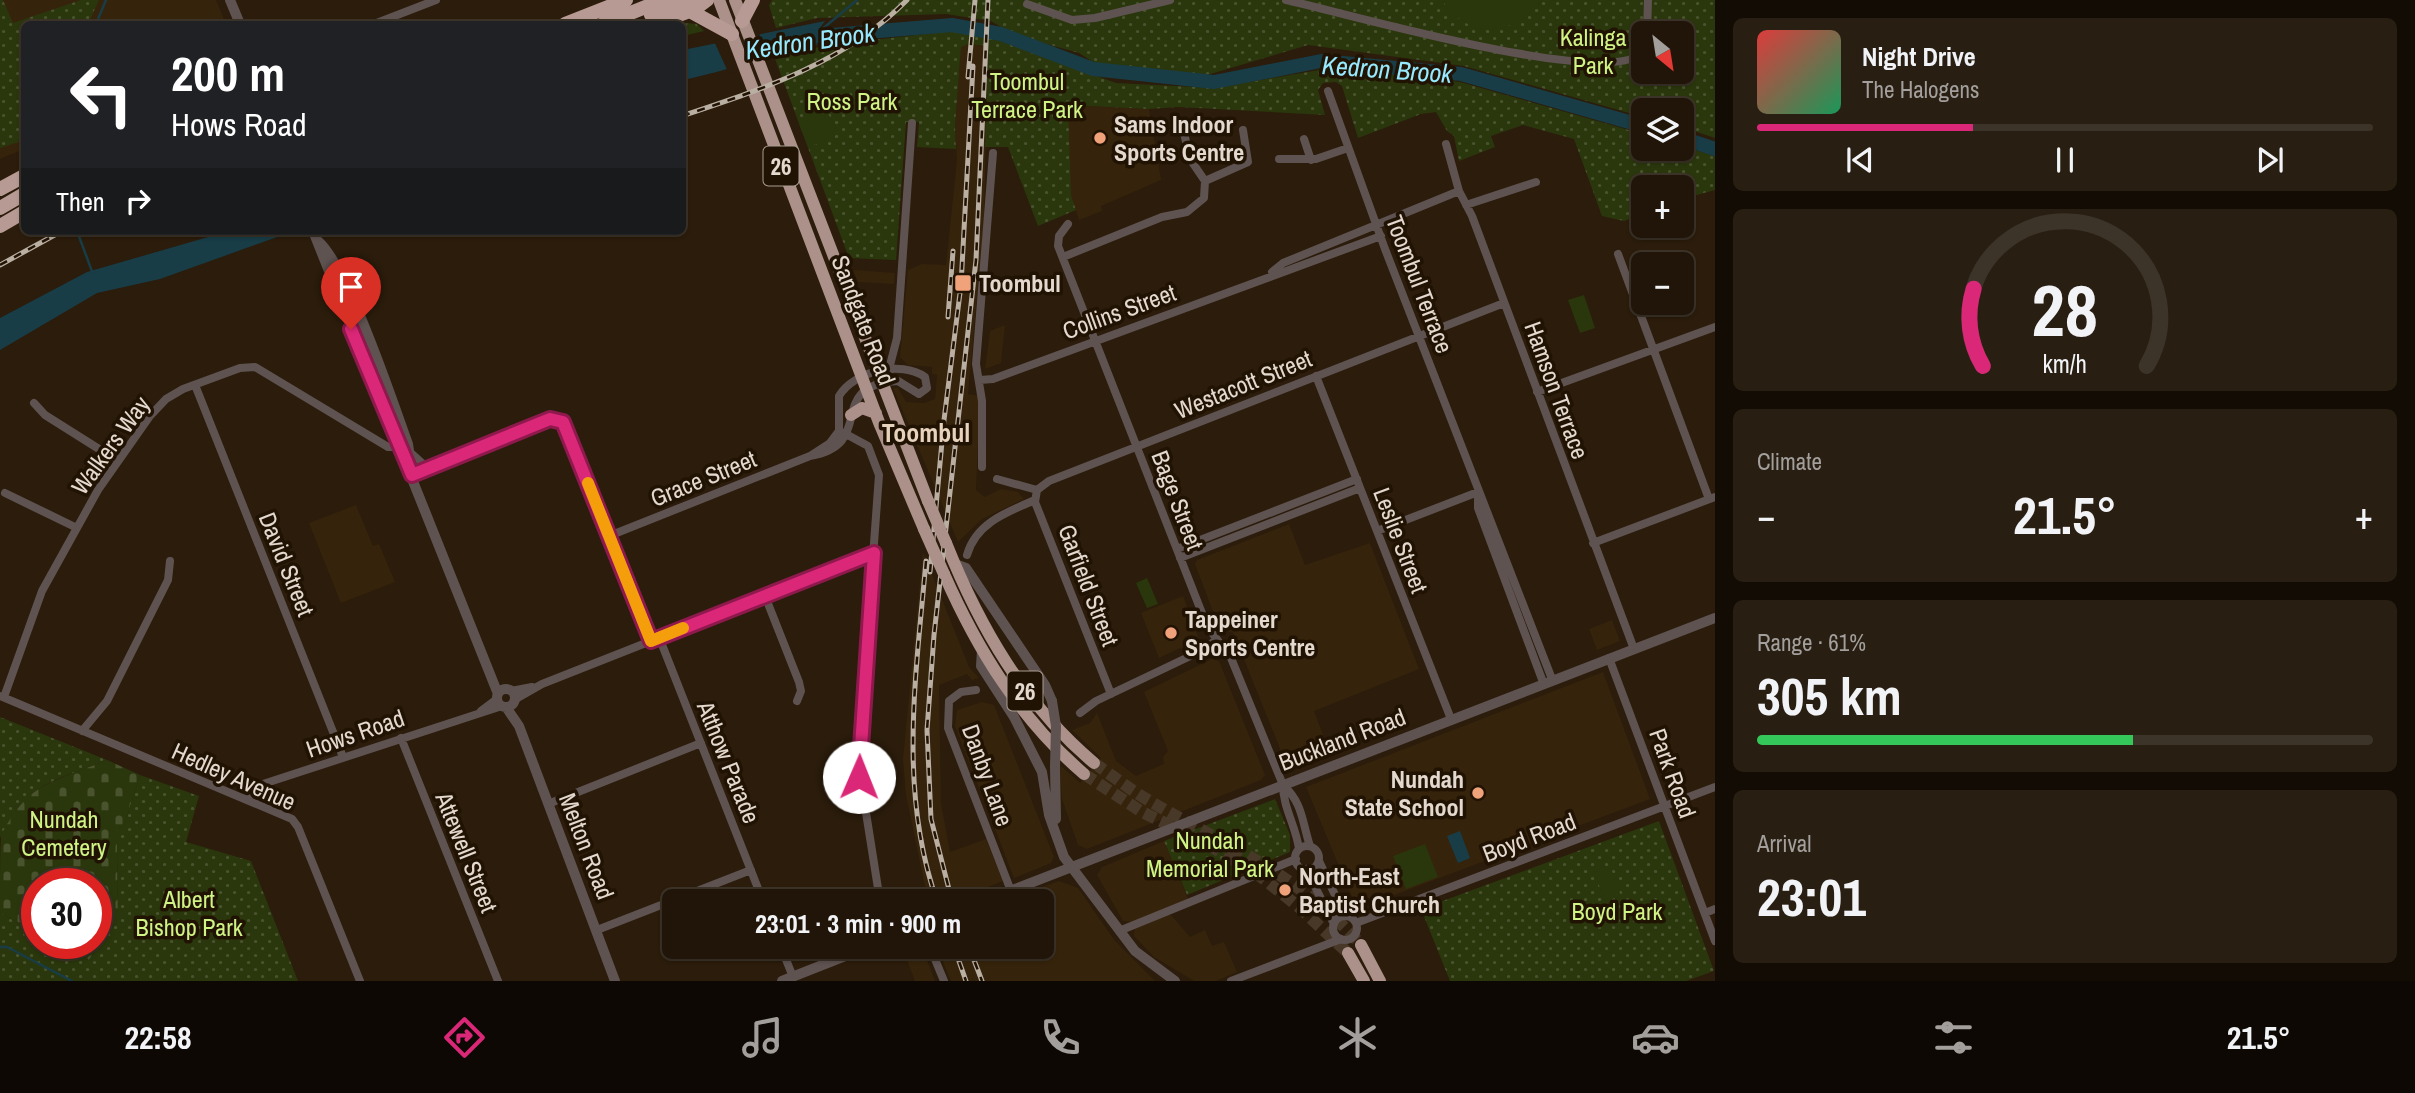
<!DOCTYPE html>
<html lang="en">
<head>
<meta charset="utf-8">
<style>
	body { margin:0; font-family:"Archivo Narrow",sans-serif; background:#281e12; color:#f1f3f6; height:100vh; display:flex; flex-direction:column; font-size:26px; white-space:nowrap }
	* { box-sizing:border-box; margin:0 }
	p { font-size:23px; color:#a29f9c }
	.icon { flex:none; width:38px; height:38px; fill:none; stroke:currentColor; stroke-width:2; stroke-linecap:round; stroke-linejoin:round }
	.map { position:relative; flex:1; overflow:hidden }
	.panel { display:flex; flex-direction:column; gap:18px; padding:18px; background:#120c04; width:700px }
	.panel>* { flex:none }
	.top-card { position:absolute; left:21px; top:21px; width:665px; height:214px; border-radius:10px; box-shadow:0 2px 5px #0004,0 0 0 2px #3d3429; background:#202124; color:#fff; overflow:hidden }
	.needle { width:46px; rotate:150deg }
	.buttons { position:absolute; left:1631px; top:21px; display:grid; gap:14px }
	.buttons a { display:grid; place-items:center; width:63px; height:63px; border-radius:10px; background:#201508; box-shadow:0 2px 5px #0004,0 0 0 2px #3d3429; font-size:35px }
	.speed { position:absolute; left:21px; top:868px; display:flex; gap:14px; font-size:35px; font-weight:700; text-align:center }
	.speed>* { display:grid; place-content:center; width:91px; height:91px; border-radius:50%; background:#201508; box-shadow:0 2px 5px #0004,0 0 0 2px #3d3429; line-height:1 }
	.speed .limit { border:10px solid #d22; background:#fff; color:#111 }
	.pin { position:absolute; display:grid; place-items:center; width:60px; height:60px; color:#fff; margin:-72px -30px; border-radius:50% 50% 50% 0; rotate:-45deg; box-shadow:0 0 7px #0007 }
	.pin .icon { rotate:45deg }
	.me { position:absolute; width:77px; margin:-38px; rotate:1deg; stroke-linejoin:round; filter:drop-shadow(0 0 5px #0008) }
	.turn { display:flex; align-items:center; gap:24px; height:147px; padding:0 35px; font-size:32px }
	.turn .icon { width:91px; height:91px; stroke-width:2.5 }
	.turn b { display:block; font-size:49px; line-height:60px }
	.then { display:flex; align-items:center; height:66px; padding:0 35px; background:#0003; gap:14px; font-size:26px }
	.big { font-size:52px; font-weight:700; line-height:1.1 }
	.panel .tile { flex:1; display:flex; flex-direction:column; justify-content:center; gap:10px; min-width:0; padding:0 24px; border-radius:10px; background:#281e12 }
	.panel .dial { align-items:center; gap:0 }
	.dial svg { height:182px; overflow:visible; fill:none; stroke:#3d3429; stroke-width:7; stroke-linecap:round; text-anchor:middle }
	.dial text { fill:#f1f3f6; stroke:none }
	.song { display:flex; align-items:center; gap:21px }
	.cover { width:84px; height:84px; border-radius:10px; background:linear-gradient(135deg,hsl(0 70% 55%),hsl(150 70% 35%)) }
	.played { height:7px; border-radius:4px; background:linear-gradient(90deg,#db2777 35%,#3d3429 35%) }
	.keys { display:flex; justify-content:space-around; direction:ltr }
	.heat { display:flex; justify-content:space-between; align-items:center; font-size:38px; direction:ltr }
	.charge { height:10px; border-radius:5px; background:linear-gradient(90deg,#34c759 61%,#3d3429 0) }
	.trip { position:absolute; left:662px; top:889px; width:392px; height:70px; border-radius:10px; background:#201508; box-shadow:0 2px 5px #0004,0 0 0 2px #3d3429; font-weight:700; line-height:70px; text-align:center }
	.dock { display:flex; height:112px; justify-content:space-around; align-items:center; background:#0d0803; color:#a29f9c }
	.dock .icon { width:49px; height:49px }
	.dock .current { color:#db2777 }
	.dock b { font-size:32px; color:#f1f3f6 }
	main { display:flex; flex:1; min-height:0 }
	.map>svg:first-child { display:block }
	.built { fill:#36230b }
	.forest { fill:url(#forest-crowns) }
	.cemetery { fill:url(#cemetery-stones) }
	.park { fill:url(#park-dots); fill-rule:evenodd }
	.pitch { fill:#2a370c }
	.water { fill:#183d47 }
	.pier { fill:#2b1c0b }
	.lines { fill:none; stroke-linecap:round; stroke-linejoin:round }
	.stream { stroke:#183d47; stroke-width:2.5 }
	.river { stroke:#183d47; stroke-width:14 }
	.trunk-tunnel { stroke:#473828; stroke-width:12; stroke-dasharray:12 6; stroke-linecap:butt }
	.minor { stroke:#5f5351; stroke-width:8 }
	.tertiary { stroke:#5f5351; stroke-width:10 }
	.trunk { stroke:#ac908a; stroke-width:12 }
	.motorway { stroke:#b89a94; stroke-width:14 }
	.rail-casing { stroke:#baafa3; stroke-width:5 }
	.rail { stroke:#211303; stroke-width:2.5; stroke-dasharray:8; stroke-linecap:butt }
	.tertiary-bridge { stroke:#5f5351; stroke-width:10 }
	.trunk-bridge { stroke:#ac908a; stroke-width:12 }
	.route-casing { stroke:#8e194d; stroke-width:18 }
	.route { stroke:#db2777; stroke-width:12 }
	.slow { stroke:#f59e0b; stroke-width:12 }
	.poi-dot { fill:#f0a27a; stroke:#211303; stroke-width:2.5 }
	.labels { text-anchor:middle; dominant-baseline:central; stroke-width:7; stroke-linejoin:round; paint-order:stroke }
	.shield { fill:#211303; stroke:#aa9e92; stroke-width:2 }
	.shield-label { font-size:23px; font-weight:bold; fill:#e4d9cf }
	.park-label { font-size:24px; fill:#cff385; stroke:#211303 }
	.poi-label { font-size:24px; font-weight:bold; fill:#e4d9cf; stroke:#211303; text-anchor:start }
	.street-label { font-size:24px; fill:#e4d9cf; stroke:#211303 }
	.water-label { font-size:26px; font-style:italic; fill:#96e9ff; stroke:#211303 }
	.neighbourhood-label { font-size:26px; font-weight:bold; fill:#e7d2bd; stroke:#211303 }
</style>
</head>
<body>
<main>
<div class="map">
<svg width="1715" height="981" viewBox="0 0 1715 981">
	<defs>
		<pattern id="forest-crowns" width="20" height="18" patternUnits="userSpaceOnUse" patternTransform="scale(1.75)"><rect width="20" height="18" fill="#2a370c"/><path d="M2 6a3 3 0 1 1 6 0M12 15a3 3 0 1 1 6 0" fill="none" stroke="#49532e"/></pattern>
		<pattern id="cemetery-stones" width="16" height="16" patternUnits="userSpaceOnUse" patternTransform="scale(1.75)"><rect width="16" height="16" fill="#2a370c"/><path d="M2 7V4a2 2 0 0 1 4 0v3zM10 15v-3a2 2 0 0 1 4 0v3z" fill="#49532e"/></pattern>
		<pattern id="park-dots" width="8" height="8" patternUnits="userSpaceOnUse" patternTransform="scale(1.75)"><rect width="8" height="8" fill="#2a370c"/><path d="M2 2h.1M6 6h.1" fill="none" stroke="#49532e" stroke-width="1.8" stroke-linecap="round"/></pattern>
	</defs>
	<rect width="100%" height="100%" fill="#2b1c0b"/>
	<path class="built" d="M0 0H216L226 24H24V149L0 159Z
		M968 44 988 46 984 221 968 394 980 396 976 490 985 497 1001 489 1018 492 1024 499 982 519 958 542 893 388H898L906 402 924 403 935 399 937 375 932 374V367L908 365 900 357 908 270 922 264 946 265 957 160 955 126 961 46Z
		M1067 105 1149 109 1161 180 1101 206 1102 211 1079 220 1071 195Z
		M853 270 895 273 894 284 858 282Z
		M1005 325 1001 363 985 369 990 331Z
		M356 505 373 546 379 544 395 582 341 603 309 523Z
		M1289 524 1305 565 1370 543 1419 669 1314 711 1330 753 1291 768 1287 766 1233 632 1220 630 1195 564 1197 560Z
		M923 552 969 667 979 678 972 680 967 674 939 685 941 803 950 852 986 839 1003 881 954 901H928L906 795 903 759Z
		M1183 596 1199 639 1159 658 1141 613Z
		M1612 620 1620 641 1597 650 1589 629Z
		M1212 659 1219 661 1265 775 1261 780 1087 849 1078 845 1062 799 1060 765 1080 783 1101 758 1072 730 1090 723 1097 713 1116 761 1136 776 1164 764 1163 757 1168 751 1144 692Z
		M1603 672 1650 799 1357 909 1306 787Z
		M982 702 994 705 1054 857 1051 863 1014 878 955 726 957 710Z
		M1164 841 1188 899 1133 922 1123 921 1097 875 1102 867Z
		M1059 881 1078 888 1115 941 1155 981H951L937 947H1041V901H1017L1020 895Z
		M1170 914 1190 937 1205 930 1212 946 1224 942 1237 972 1216 981H1194L1154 957 1134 936 1135 928Z
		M902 947H922L935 981H915Z"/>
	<path class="forest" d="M684 23 697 24 704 31 683 36 682 24H679Z"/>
	<path class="cemetery" d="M107 760 140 775 124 826 117 829 118 918 89 960 57 943H96V884H37V933L0 913C0 892 0 855 1 836 16 787 65 777 107 760Z"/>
	<path class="park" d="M0 0H3L13 23 81 0H99L88 24H24V140L0 148Z
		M772 0H1715V138L1682 127V110H1643V117L1464 66 1308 45 1207 75 1101 67 1079 53 1014 35 991 21 946 14 817 18 776 28 769 5ZM1643 33H1682V72H1643Z
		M952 31 992 38 1116 83 1214 88 1325 69 1382 73 1460 82 1643 134V149H1682V146L1715 156V190L1682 199V187H1643V214L1624 221 1602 216 1574 139 1523 125 1491 136 1495 147 1459 161 1454 136 1447 131 1436 112 1421 114 1358 138 1342 86 1336 82 1323 83 1318 90 1325 115 1178 107 1149 109 1068 105 1071 195 1076 210 1038 226 1008 147H985L988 46 968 44 961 47 955 126 956 149 917 147 919 122H906L896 260 849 258 774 56 830 45Z
		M0 717 107 760C53 782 28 781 0 838Z
		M140 775 199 796 186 842 251 861 298 981H0V913L37 933V943H57L89 960 118 918 117 829 124 826Z
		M1275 799 1290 835V852L1187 895 1164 841Z
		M1659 821 1714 971 1686 981H1450L1421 909Z"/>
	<path class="pitch" d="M1442 0H1542C1515 36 1468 41 1442 0Z
		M811 112H827L836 127 830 137 815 145 805 139 799 124Z
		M1584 295 1595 328 1580 333 1568 300Z
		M1147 578 1158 604 1147 608 1136 583Z
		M1425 844 1438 877 1406 889 1393 856Z
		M1610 866 1621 896 1605 901 1594 872Z"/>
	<path class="water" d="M825 21 814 36 817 45C771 54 728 71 683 80V50Z
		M229 231H294L160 279 97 293 0 350V318L87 272Z
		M1460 831 1470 858 1458 863 1447 836Z"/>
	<path class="pier" d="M758 31 769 59 729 74 714 41Z"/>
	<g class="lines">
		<path class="stream" d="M96 24 106 0
			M814 36 857 0
			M77 231 93 274
			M0 947H7L72 981"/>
		<path class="river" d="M795 38 952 25 1001 34 1093 69 1214 82 1321 61 1461 74 1643 126
			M1682 138 1715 149"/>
		<path class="trunk-tunnel" d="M1094 763C1112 775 1129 789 1148 800 1226 846 1298 873 1361 945
			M1084 774 1142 812 1202 841 1260 876 1300 908 1348 953"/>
		<path class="minor" d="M1286 0C1338 11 1616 92 1643 51
			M1027 4 1072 20 1095 18 1170 0
			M374 24 436 0
			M1647 33 1648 0
			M1328 91 1385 249 1552 679
			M1184 133 1190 159 1205 181 1248 162 1243 130
			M1304 139 1311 160
			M1446 144 1459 191 1472 216 1634 649
			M1279 159H1316L1348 148
			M1466 205 1536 182
			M1068 224 1059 236 1058 246 1207 626 1231 658 1283 785C1303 803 1302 822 1310 846
			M1618 254 1709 499
			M1063 257 1162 217 1187 212 1204 198 1205 181
			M1272 272 1283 263 1459 191
			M889 369 897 338 912 123
			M1316 376 1451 719
			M980 380 993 379 1381 236
			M195 385 343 757
			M1537 392 1715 327
			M34 403 45 415 118 461
			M844 433 868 446 879 475 858 762 880 901
			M412 454 423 464 433 466
			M982 467V401L976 364 993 153
			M412 475 550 419 560 421 569 432 651 641
			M997 479 1037 490
			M1037 490 1049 481 1504 303
			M1037 490 1035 502 1111 694
			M1478 492V508L1543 682
			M5 493 77 528
			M1377 531 1478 492
			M609 536 810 456C879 444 823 385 898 381L919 394 927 388 925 377C901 360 854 371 839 396V431L830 443 810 456
			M1593 543 1715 497
			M1177 549 1357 479
			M967 555C976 523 1007 512 1035 500
			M1180 558 1360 488
			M765 596 799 682 801 691 797 701
			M659 637 763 901
			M1609 658 1715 941
			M976 690 961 692 949 701 948 728 1011 891
			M511 691 532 687
			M0 696 292 819 298 827 360 981
			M4 697 42 591 98 490 150 416 166 399 183 389 240 368 255 367 388 447H403
			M514 700 542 684 874 553
			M481 711 497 699
			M1080 713 1096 701 1203 650 1216 640
			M82 731 107 701 168 580 170 561
			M401 738 498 981
			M1283 785C1283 808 1296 826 1299 849
			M246 798 260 785 502 706
			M548 804 701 743
			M1295 858a12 12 0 1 1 24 0a12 12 0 1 1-24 0Z
			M1319 861 1345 916
			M1306 869 1334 924
			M1705 913 1715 909
			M1333 928a12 12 0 1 1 24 0a12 12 0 1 1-24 0Z
			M1356 923 1715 787
			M597 930 751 870
			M1119 931 1296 859
			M781 947 793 977
			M930 947 944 981
			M1231 981 1341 939"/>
		<path class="tertiary" d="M230 0 240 24
			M313 231 498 694
			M318 241C348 267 392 400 408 444L412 471
			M955 564 966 568 1045 685 1052 701
			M982 650 981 666 1014 717 1042 772 1049 815 1064 857 1135 951 1175 981
			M497 698a9 9 0 1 1 18 0a9 9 0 1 1-18 0Z
			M506 707 519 726 615 981
			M1055 767 1056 819
			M984 901 1715 618
			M782 981 868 947"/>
		<path class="trunk" d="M719 0 880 425 924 529
			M735 0 928 501
			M851 415 862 408 876 413
			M946 543C980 628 1024 704 1094 763
			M944 574C978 651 1020 719 1084 774
			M1361 945 1380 981
			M1348 953 1364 981"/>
		<path class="motorway" d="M690 11 732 34
			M651 15 689 0
			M742 21 753 0
			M565 24 626 0
			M603 24 663 0
			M655 24 695 9 707 0
			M0 189 24 176
			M0 208 24 194
			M0 226 24 212"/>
		<g class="rail-casing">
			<path id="rail" d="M968 77 975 0
				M682 116C763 89 846 62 907 0
				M0 265 62 231
				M948 317 953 251
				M926 561C916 675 898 791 937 901
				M930 572 944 420 961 285 973 66
				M952 901 931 819 927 730 934 635 976 260 988 0
				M954 947 966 981
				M969 947 982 981"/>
		</g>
		<use href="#rail" class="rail"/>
		<path class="tertiary-bridge" d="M1052 701 1056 726 1055 767"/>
		<path class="trunk-bridge" d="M928 501 946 543
			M924 529 944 574"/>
	</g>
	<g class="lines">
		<g class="route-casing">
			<path id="route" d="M351 329 412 475 550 419 563 422 651 641 874 553 859 777"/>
		</g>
		<use href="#route" class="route"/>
		<path class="slow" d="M588 483 651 641 683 628"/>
	</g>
	<g class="poi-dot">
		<circle cx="1100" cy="138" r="7"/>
		<rect x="954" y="274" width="18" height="18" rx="3.5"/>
		<circle cx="1171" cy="633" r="7"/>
		<circle cx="1478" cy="793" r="7"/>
		<circle cx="1285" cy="890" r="7"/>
	</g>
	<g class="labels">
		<g class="shield">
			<rect x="763.5" y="146.5" width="35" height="39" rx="5"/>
			<rect x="1007.5" y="671.5" width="35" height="39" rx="5"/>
		</g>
		<g class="shield-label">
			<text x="781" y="166">26</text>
			<text x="1025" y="691">26</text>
		</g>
		<g class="park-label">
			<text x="1593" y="37">Kalinga<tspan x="1593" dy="28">Park</tspan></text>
			<text x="1027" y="81">Toombul<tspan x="1027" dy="28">Terrace Park</tspan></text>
			<text x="852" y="101">Ross Park</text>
			<text x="64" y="819">Nundah<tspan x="64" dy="28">Cemetery</tspan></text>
			<text x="1210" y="840">Nundah<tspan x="1210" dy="28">Memorial Park</tspan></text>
			<text x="189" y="899">Albert<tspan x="189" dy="28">Bishop Park</tspan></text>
			<text x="1617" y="911">Boyd Park</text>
		</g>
		<g class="poi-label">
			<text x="1114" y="124">Sams Indoor<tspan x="1114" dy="28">Sports Centre</tspan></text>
			<text x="979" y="283">Toombul</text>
			<text x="1185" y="619">Tappeiner<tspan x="1185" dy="28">Sports Centre</tspan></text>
			<text x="1464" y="779" text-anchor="end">Nundah<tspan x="1464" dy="28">State School</tspan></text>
			<text x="1299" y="876">North-East<tspan x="1299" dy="28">Baptist Church</tspan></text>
		</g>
		<g class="street-label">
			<text transform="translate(1420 284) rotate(69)">Toombul Terrace</text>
			<text transform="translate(1119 311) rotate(-20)">Collins Street</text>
			<text transform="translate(864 320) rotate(69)">Sandgate Road</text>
			<text transform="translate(1243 384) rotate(-22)">Westacott Street</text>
			<text transform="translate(1557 390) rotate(70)">Hamson Terrace</text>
			<text transform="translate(110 445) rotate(-54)">Walkers Way</text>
			<text transform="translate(703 478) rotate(-22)">Grace Street</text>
			<text transform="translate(1178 500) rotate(69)">Bage Street</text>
			<text transform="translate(1401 540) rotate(69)">Leslie Street</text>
			<text transform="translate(287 564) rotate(68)">David Street</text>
			<text transform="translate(1089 585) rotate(69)">Garfield Street</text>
			<text transform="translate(355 733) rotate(-19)">Hows Road</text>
			<text transform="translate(1342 739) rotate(-21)">Buckland Road</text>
			<text transform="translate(729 762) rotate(68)">Atthow Parade</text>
			<text transform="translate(1673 773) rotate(70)">Park Road</text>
			<text transform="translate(988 775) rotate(70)">Danby Lane</text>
			<text transform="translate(234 776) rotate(24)">Hedley Avenue</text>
			<text transform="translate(1529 837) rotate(-21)">Boyd Road</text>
			<text transform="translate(587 846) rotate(69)">Melton Road</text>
			<text transform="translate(467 852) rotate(68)">Attewell Street</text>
		</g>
		<g class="water-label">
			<text transform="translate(810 41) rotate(-8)">Kedron Brook</text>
			<text transform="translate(1387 69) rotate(4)">Kedron Brook</text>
		</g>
		<g class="neighbourhood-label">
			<text x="926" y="432">Toombul</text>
		</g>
	</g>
</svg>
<div class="buttons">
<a><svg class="needle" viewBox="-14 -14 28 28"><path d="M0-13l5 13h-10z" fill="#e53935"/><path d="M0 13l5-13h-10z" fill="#a29f9c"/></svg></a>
<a><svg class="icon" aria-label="layers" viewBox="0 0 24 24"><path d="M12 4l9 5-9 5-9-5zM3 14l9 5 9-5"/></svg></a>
<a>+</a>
<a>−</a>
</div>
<div class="speed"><div class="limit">30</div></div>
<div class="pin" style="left:351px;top:329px;background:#d93025"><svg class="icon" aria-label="arrive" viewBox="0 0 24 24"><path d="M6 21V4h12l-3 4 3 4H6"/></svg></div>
<svg class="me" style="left:859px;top:777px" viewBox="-20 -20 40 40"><circle r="19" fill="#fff"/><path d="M0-13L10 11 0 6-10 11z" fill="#db2777"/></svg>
<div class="trip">23:01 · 3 min · 900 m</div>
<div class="top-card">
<div class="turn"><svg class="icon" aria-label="left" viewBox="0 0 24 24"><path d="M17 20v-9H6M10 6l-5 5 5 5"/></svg><div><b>200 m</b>Hows Road</div></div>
<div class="then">Then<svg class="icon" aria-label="right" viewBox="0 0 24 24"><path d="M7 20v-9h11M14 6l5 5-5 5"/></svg></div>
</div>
</div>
<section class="panel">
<div class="tile">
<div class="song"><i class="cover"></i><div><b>Night Drive</b><p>The Halogens</p></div></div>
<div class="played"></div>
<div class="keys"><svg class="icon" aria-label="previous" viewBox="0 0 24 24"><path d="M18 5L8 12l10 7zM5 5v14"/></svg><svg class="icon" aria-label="pause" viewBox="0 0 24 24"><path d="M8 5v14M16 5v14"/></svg><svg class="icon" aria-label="next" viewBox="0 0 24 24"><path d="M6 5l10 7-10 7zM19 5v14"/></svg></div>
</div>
<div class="tile dial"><svg viewBox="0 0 100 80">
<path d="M14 69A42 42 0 1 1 86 69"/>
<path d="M14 69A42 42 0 0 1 10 35" stroke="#db2777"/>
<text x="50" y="56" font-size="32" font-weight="700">28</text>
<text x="50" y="72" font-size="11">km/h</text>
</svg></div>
<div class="tile"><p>Climate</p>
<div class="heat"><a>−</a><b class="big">21.5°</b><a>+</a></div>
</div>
<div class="tile"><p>Range · 61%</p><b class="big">305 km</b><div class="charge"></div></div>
<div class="tile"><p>Arrival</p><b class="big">23:01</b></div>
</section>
</main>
<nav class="dock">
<b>22:58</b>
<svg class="icon current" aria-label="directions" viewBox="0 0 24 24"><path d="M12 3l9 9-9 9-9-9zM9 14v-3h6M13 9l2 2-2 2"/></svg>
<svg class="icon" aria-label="music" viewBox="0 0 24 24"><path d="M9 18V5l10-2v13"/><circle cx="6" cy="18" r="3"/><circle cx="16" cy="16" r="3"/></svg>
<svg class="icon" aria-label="phone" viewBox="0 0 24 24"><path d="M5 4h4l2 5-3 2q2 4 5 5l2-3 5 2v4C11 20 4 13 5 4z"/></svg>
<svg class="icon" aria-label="climate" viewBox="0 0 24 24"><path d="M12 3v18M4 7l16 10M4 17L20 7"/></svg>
<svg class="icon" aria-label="car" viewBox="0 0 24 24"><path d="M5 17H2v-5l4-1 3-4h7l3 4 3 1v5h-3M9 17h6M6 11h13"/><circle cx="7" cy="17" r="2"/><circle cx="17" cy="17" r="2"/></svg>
<svg class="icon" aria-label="filters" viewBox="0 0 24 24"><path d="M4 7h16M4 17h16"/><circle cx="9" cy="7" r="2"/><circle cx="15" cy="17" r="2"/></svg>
<b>21.5°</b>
</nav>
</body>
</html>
